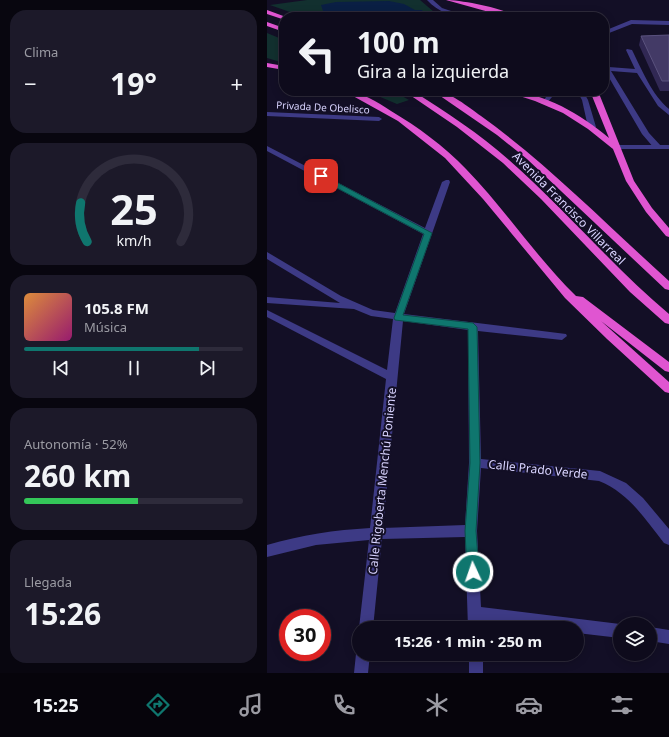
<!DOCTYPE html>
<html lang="es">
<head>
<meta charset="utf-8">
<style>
	body { margin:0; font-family:"Noto Sans",sans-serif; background:#1c1929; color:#f1f3f6; height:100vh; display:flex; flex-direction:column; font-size:15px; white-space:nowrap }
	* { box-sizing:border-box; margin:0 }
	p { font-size:13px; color:#9b9ba3 }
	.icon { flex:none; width:22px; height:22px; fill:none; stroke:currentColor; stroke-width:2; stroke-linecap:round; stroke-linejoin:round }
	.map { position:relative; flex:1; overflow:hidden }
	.panel { display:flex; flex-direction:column; gap:10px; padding:10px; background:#08060f; width:267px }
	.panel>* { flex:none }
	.guide { position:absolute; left:12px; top:12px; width:330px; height:84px; border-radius:16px; box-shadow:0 2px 10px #0003,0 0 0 1px #2e2b3b; background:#0e0b1c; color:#f1f3f6; overflow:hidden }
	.tools { position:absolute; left:346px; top:617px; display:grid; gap:8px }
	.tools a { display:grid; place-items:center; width:44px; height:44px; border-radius:50%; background:#0e0b1c; box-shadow:0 2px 10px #0003,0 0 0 1px #2e2b3b; font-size:20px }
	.speed { position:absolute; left:12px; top:609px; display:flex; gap:8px; font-size:20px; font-weight:700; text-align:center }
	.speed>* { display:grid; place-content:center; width:52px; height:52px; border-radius:50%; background:#0e0b1c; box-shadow:0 2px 10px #0003,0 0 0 1px #2e2b3b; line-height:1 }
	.speed .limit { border:6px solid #d22; background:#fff; color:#111 }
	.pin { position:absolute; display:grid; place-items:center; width:34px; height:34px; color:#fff; margin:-17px; border-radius:8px; box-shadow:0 2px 6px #0006 }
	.me { position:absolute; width:44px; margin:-22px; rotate:357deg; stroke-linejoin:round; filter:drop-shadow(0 0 3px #0008) }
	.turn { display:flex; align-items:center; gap:14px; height:84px; padding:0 12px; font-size:18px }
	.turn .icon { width:52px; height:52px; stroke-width:2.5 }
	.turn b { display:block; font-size:28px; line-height:34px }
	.big { font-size:30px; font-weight:700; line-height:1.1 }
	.panel .tile { flex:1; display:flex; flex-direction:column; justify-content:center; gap:6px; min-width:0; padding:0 14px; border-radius:16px; background:#1c1929 }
	.panel .dial { align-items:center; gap:0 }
	.dial svg { height:104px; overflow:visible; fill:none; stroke:#2e2b3b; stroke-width:7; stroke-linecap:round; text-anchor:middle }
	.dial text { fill:#f1f3f6; stroke:none }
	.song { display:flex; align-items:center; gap:12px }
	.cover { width:48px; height:48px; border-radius:6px; background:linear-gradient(135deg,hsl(30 70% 55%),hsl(320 70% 35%)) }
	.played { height:4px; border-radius:2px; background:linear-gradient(90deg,#0f766e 80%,#2e2b3b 80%) }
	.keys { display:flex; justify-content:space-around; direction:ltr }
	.heat { display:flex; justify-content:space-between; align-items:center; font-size:22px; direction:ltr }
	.charge { height:6px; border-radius:3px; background:linear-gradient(90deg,#34c759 52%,#2e2b3b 0) }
	.trip { position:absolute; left:85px; top:621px; width:232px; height:40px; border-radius:20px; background:#0e0b1c; box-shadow:0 2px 10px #0003,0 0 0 1px #2e2b3b; font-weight:700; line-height:40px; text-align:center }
	.tabs { display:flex; height:64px; justify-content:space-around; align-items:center; background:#06040b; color:#9b9ba3 }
	.tabs .icon { width:28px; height:28px }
	.tabs .current { color:#0f766e }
	.tabs b { font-size:18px; color:#f1f3f6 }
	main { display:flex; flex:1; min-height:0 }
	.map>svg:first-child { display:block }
	.green { fill:#12302f }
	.water { fill:#0a1f44 }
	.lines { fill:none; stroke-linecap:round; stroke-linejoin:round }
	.service { fill:#3d3a85; fill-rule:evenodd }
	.minor { fill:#3d3a85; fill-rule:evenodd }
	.trunk { fill:#e055d1; fill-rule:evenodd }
	.wall { fill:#312854 }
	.building { fill:#433a66; stroke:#5a527e }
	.route { fill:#0f766e; stroke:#0a4d48 }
	.labels { text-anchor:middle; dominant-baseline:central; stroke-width:4; stroke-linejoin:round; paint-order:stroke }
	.far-street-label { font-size:10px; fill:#d9d4ff; stroke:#130f26 }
	.street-label { font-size:12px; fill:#d9d4ff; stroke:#130f26 }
</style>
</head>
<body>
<main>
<section class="panel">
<div class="tile"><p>Clima</p>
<div class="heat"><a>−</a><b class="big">19°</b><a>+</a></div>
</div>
<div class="tile dial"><svg viewBox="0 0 100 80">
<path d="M14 69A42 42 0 1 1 86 69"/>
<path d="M14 69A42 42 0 0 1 9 39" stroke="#0f766e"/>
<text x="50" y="56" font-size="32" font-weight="700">25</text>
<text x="50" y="72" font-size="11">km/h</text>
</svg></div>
<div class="tile">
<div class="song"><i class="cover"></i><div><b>105.8 FM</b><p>Música</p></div></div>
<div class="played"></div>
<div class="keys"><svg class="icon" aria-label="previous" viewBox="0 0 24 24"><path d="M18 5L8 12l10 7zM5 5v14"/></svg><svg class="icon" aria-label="pause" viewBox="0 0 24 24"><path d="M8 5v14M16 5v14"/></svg><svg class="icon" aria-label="next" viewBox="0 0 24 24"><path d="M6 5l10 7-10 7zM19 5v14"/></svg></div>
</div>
<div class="tile"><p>Autonomía · 52%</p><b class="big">260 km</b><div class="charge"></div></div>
<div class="tile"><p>Llegada</p><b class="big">15:26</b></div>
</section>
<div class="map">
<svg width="402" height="673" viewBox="0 0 402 673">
	<rect width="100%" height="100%" fill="#130f26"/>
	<path class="green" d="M40 0H153L167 12 186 17H37L3 5Z
		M0 33 17 40V63L0 58Z
		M99 91H126L142 100 130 104Z"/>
	<path class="water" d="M122 1 137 4 148 10H155L159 16 58 17 54 5 69 2Z"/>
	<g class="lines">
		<path class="service" d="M160 0H166L175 8 202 17C186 17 171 12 160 0Z
			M364 20 402 21V25L365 24 337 35V31Z
			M360 49 365 50C375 70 385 95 402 109V115L391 106 370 73 344 71 382 133 394 146 393 148H387L375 134 337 69V62L342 67 368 69 359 50Z
			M284 91H290L280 103H276L275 102Z
			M310 91H316L321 100 329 127 327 128 321 127 315 100Z"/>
		<path class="minor" d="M0 112 112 117 115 119 112 121 0 116Z
			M345 145H402V149H348L344 147Z
			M0 146 158 228 175 182 179 180H182L183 182 137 314 299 334 300 336 295 340 211 331 214 459 333 471 359 483 376 498 402 529V545L397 543C378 519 362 493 332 481L214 468 210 531 214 607 353 624V638L310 633V628H272L215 621V628H201L198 537 115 539 106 628H92L102 540 49 545 0 557V545C34 535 68 530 103 528L119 379 0 317V310L120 370 126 319 104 316 87 309 0 303V297L73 303 0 259V252L74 296 106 310 128 313 156 234 0 151ZM136 321 201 330 202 463 198 525 116 528Z
			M383 627 402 630V644L383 641Z
			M92 648V654H103L101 673H87L89 654Z
			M202 654H216V673H202Z"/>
		<path class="trunk" d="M179 0C194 0 237 8 249 17H240Z
			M0 10 19 17H17V20L15 19 0 14Z
			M0 22 17 28V32L0 26Z
			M0 63 17 66V70L0 67Z
			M77 91C94 91 110 102 124 111 151 127 177 146 199 169 238 209 269 257 309 296L316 297 402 362V372L398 371 334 321 402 382V393L398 392 340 339 298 298 216 199 178 158 131 121Z
			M137 91H146C179 112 213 134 242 160 298 209 345 266 402 314V324L398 323 363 292 274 199 236 163 190 127Z
			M166 91C183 91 201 107 214 116 282 165 340 225 402 281V290L398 289 260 159 230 135Z
			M237 91C275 91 313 114 342 138L323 91H331L367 181 385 208 402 228V237L399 236 379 212 359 181 346 149 321 129 296 113 268 101Z"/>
	</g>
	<path class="wall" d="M402 35V91H393L372 45 374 36Z"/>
	<path class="building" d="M402 35V81H395L374 36Z"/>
	<path class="route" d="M51 175H56L165 233 136 315 206 323 210 327 213 463 209 531 212 572 210 576 206 578 201 576 200 572 198 531 203 463 201 329 128 320 127 318 157 234 51 178Z"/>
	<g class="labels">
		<g class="far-street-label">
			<text transform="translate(56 107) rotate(3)">Privada De Obelisco</text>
		</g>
		<g class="street-label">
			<text transform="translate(302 208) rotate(45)">Avenida Francisco Villarreal</text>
			<text transform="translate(271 469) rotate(6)">Calle Prado Verde</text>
			<text transform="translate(115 481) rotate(-84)">Calle Rigoberta Menchú Poniente</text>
		</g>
	</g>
</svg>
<div class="tools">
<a><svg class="icon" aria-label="layers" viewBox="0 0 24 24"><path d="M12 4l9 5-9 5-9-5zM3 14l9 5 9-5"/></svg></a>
</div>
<div class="speed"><div class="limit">30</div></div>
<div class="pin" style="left:54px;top:176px;background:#d93025"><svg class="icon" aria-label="arrive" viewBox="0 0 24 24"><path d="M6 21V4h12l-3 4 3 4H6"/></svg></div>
<svg class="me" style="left:206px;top:572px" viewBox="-20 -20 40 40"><circle r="17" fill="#0f766e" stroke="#fff" stroke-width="3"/><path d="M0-11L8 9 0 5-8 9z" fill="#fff"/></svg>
<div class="trip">15:26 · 1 min · 250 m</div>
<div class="guide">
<div class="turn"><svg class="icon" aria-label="left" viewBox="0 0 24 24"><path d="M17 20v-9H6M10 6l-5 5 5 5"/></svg><div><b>100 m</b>Gira a la izquierda</div></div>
</div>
</div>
</main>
<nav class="tabs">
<b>15:25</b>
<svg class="icon current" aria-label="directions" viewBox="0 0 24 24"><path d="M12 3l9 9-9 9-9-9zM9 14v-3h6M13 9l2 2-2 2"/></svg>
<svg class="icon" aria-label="music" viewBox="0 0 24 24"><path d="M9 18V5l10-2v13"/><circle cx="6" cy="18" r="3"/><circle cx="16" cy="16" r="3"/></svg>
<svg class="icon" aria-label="phone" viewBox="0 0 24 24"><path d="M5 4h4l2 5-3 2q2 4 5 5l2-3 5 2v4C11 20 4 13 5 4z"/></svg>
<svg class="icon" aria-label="climate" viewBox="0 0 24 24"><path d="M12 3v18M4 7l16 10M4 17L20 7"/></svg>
<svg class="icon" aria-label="car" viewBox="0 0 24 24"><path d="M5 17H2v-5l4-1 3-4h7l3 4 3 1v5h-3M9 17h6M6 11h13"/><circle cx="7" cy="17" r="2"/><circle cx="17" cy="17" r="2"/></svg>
<svg class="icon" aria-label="filters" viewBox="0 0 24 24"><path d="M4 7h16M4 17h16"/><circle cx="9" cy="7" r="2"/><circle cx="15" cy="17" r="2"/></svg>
</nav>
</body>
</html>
